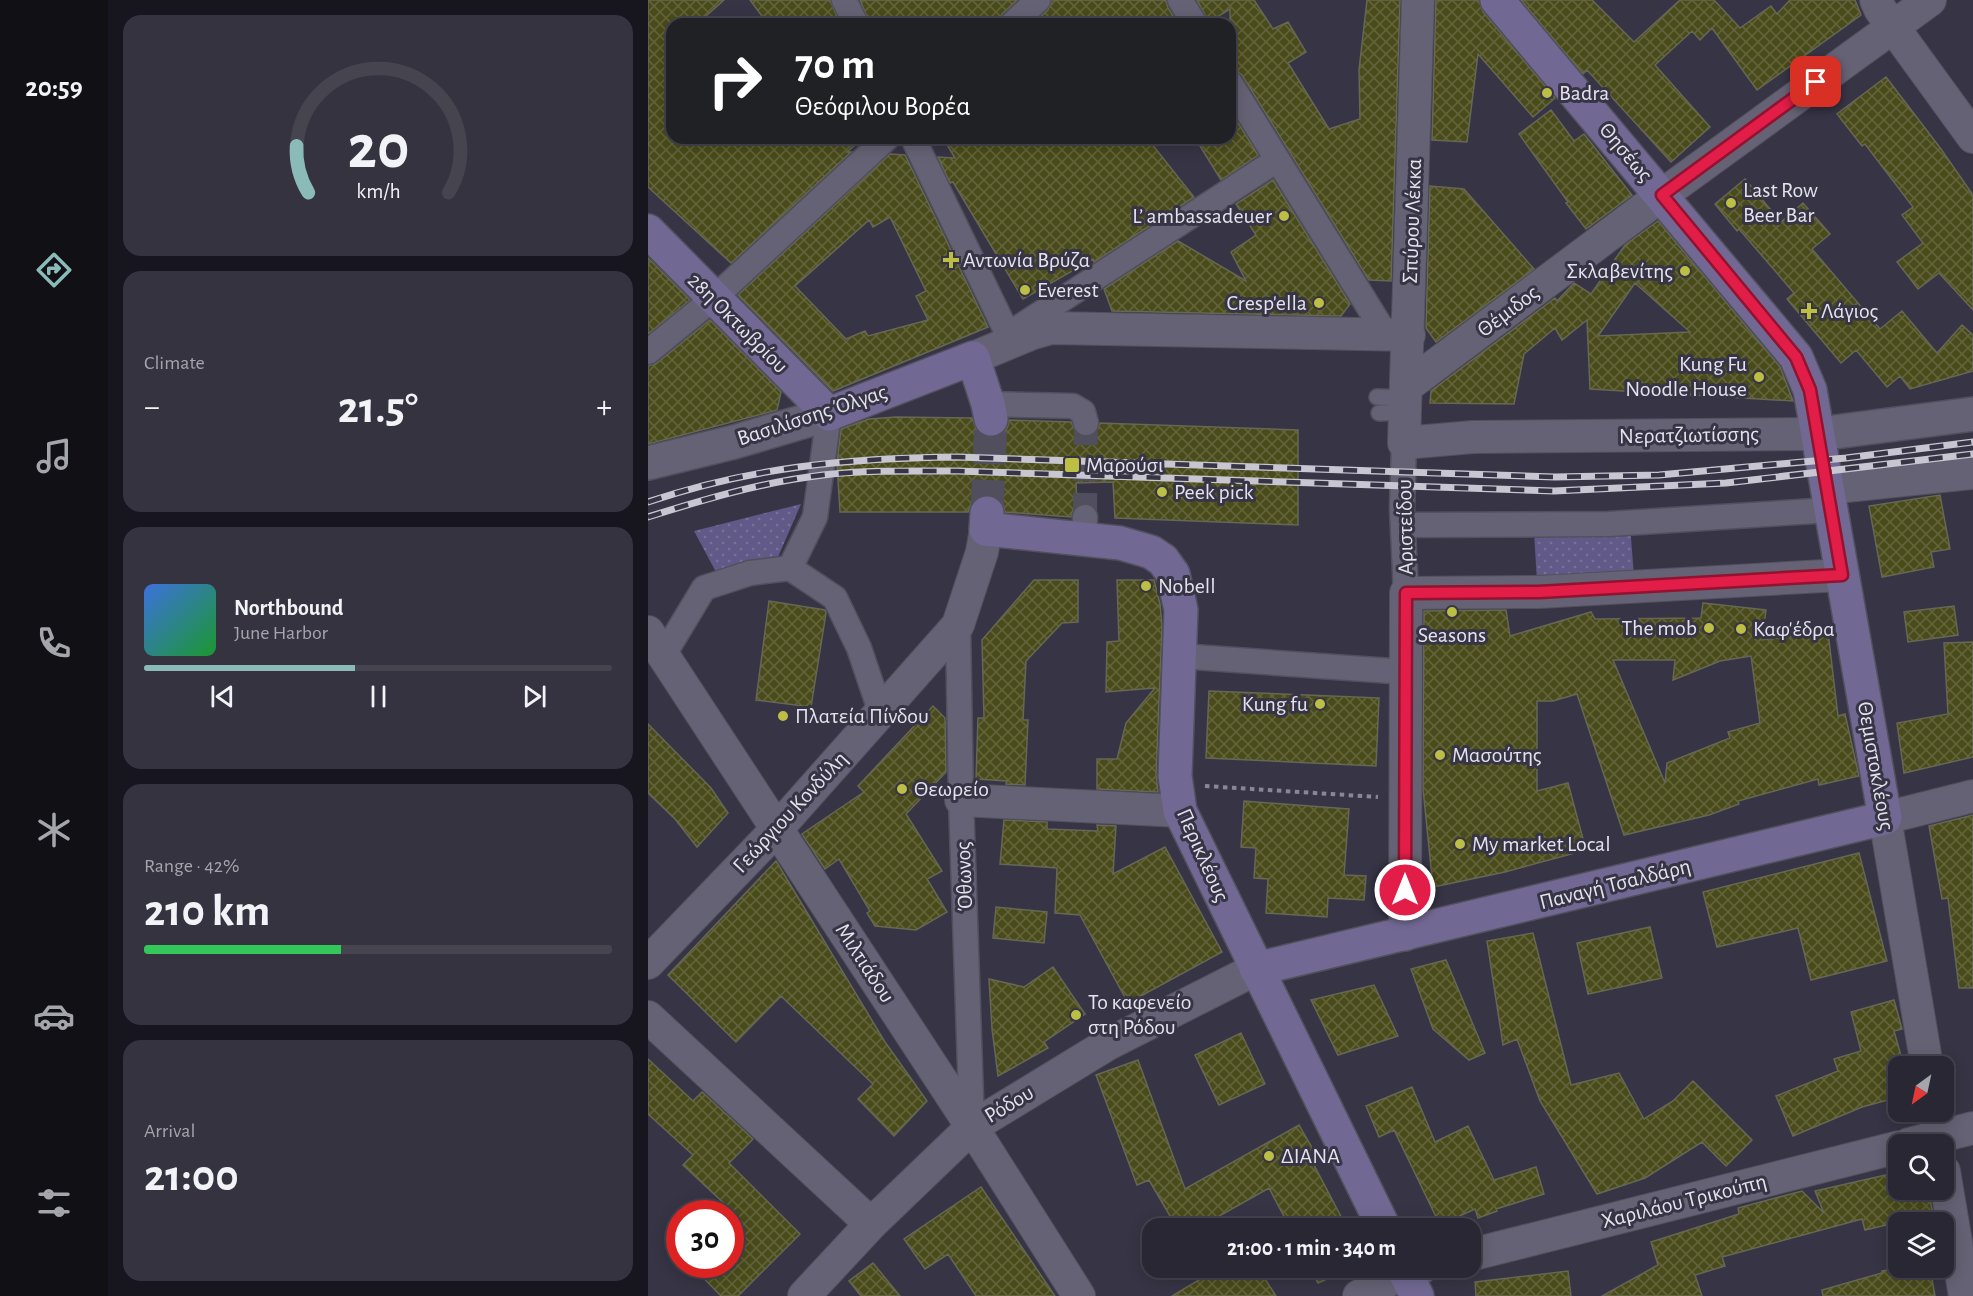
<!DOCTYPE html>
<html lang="en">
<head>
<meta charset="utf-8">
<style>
	body { margin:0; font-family:"Alegreya Sans",sans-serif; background:#353340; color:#f1f3f6; height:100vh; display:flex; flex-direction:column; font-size:22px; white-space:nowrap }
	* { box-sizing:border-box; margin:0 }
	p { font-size:20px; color:#a5a5ac }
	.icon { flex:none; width:33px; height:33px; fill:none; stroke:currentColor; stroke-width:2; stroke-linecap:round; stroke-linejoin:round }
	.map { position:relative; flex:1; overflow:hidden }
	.drawer { display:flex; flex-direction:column; gap:15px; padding:15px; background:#17151d; width:540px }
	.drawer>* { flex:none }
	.hud { position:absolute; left:18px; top:18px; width:570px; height:126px; border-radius:18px; box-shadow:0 3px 15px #0003,0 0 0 2px #45444f; background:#202124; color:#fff; overflow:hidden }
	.needle { width:39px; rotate:213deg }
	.tools { position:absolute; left:1240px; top:1056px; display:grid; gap:12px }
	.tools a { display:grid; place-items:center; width:66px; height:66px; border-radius:12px; background:#292734; box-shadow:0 3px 15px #0003,0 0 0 2px #45444f; font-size:30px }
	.speed { position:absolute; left:18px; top:1200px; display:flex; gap:12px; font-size:30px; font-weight:700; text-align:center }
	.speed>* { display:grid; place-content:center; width:78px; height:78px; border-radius:50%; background:#292734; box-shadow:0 3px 15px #0003,0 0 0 2px #45444f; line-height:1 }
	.speed .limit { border:9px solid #d22; background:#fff; color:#111 }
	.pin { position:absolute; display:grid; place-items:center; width:51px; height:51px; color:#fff; margin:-26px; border-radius:12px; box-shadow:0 3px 9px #0006 }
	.me { position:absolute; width:66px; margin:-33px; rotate:0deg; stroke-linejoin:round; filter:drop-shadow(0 0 4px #0008) }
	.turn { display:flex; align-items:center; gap:21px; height:126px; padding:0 30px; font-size:27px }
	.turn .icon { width:78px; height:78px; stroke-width:2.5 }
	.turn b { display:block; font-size:42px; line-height:51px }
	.big { font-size:45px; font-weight:700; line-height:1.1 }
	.drawer .card { flex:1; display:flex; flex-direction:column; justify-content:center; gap:9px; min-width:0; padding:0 21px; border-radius:18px; background:#353340 }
	.drawer .dial { align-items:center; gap:0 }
	.dial svg { height:156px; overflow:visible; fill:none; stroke:#45444f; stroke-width:7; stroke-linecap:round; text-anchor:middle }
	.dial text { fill:#f1f3f6; stroke:none }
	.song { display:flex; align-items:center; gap:18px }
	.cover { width:72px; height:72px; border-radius:9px; background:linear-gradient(135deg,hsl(220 70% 55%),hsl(130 70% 35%)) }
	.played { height:6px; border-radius:3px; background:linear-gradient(90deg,#8bbbb9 45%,#45444f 45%) }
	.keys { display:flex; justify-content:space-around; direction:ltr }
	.heat { display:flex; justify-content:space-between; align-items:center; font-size:33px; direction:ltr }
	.charge { height:9px; border-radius:4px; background:linear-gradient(90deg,#34c759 42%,#45444f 0) }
	.trip { position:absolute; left:494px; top:1218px; width:339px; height:60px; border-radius:18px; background:#292734; box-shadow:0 3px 15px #0003,0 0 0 2px #45444f; font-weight:700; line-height:60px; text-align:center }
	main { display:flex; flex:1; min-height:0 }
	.menu { display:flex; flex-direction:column; width:108px; justify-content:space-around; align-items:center; background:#101015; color:#a5a5ac }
	.menu .icon { width:42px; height:42px }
	.menu .selected { color:#8bbbb9 }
	.menu b { font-size:27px; color:#f1f3f6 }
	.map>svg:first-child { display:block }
	.grass { fill:url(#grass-dots) }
	.building { fill:url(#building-cross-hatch); stroke:#666754; stroke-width:1.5; fill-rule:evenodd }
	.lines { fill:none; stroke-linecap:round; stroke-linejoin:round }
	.pedestrian-tunnel { stroke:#514e5e; stroke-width:24; stroke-dasharray:24 12; stroke-linecap:butt }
	.secondary-tunnel { stroke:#514e5e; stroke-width:33; stroke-dasharray:33 16; stroke-linecap:butt }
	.service-casing { stroke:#51505d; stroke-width:18 }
	.pedestrian-casing { stroke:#51505d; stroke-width:27 }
	.minor-casing { stroke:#51505d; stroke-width:34 }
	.tertiary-casing { stroke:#51505d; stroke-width:36 }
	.secondary-casing { stroke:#51505d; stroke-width:36 }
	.path { stroke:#898795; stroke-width:4; stroke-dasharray:4.5 4.5; stroke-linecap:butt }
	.service { stroke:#656275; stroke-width:15 }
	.pedestrian { stroke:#656275; stroke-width:24 }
	.minor { stroke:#656275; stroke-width:32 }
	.tertiary { stroke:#656275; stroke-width:33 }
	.secondary { stroke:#716993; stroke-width:33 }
	.rail-casing { stroke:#c8c6d1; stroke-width:7 }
	.rail { stroke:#373445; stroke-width:4.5; stroke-dasharray:14; stroke-linecap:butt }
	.route-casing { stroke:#92132f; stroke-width:15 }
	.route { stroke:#e11d48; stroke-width:10 }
	.poi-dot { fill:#bcbf44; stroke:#373445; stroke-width:2 }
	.labels { text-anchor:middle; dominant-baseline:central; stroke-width:6; stroke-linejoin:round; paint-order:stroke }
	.poi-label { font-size:22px; fill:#e4e3ed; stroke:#373445; text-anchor:start }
	.street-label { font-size:22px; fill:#e4e3ed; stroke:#373445 }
</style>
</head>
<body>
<main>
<nav class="menu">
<b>20:59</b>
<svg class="icon selected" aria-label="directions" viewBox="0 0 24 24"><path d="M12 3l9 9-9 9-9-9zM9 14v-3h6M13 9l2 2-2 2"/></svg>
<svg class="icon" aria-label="music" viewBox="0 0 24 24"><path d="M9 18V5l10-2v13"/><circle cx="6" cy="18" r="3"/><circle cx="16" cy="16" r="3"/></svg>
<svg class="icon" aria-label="phone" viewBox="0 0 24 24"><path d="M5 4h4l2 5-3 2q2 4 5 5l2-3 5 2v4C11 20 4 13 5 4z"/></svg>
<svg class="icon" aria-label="climate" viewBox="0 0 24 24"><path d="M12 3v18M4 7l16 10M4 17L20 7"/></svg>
<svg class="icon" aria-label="car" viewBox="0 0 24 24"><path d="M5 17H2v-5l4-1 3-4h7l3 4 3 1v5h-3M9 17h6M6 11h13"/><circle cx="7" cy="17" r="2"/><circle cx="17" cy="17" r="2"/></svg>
<svg class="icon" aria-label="filters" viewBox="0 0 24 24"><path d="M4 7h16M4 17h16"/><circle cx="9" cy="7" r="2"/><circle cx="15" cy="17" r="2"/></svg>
</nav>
<section class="drawer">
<div class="card dial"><svg viewBox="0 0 100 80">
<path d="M14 69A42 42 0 1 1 86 69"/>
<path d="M14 69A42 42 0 0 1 8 45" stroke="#8bbbb9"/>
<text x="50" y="56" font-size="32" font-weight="700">20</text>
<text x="50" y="72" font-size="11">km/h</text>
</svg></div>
<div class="card"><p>Climate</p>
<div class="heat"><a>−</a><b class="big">21.5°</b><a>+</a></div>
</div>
<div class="card">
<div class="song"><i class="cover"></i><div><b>Northbound</b><p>June Harbor</p></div></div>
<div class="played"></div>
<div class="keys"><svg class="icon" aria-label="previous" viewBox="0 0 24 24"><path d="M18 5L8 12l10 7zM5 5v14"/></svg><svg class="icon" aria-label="pause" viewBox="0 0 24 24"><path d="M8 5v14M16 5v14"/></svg><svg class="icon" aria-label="next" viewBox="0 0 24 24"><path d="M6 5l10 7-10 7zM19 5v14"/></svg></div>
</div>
<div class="card"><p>Range · 42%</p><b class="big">210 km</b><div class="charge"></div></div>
<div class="card"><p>Arrival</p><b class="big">21:00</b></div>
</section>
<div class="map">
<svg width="1325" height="1296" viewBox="0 0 1325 1296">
	<defs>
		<pattern id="grass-dots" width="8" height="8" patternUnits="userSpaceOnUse" patternTransform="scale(1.5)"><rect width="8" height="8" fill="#615987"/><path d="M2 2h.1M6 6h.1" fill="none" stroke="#787198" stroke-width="1.8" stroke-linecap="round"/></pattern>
		<pattern id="building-cross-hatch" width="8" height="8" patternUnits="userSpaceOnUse" patternTransform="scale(1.5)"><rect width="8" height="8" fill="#4a4b1a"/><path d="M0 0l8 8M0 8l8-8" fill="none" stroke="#64653c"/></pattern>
	</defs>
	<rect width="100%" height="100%" fill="#373445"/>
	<path class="grass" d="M153 504 130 557 68 572 46 531Z
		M982 525 986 576 889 582 886 532Z"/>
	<path class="building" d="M0 0H76L49 24H24V138H215L199 152H203L83 263 0 187Z
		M102 0H182L192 24H120Z
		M212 0H369L354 14 350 24H222Z
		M404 0H518L520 8 530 24H385L400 10Z
		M549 0H606L625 29 640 22 658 52 640 63 681 129 712 119 711 70 719 0H752L743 281 721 280 594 75 589 71 582 69V9L561 22Z
		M788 0H831L835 12 907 98 885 117 830 54 819 142 784 140Z
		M873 0H944L986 42 1032 0H1066L1092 28 1123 6 1129 14 1142 0H1207L1213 15 1109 90 1064 28 1052 40 1044 31 1007 65 1062 127 1023 162 939 70 935 74Z
		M1238 77 1293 149 1325 195V310L1291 273 1270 289 1249 262 1275 243 1254 215 1265 207 1217 144 1214 146 1189 114Z
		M582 110 610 155 573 180 547 138H582Z
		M903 110 926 141 936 134 984 195 938 229 918 203 920 202 871 134Z
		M295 138H499L546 197 446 262 445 259 375 299 305 182 302 183 290 157 307 158Z
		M242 154 257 155 340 327 185 391 90 295ZM242 217 278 291 268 296 280 320 220 336 217 331 198 339 147 286 221 220 225 227Z
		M1097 179 1133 222 1155 203 1182 234 1164 249 1232 329 1254 311 1289 353 1314 325 1325 335V371L1262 389 1252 376 1239 387 1208 350 1193 363 1139 299 1146 293 1091 229 1089 231 1067 204Z
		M625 180 702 304 693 316 464 311 456 289 530 241 598 281 583 252 608 235 588 204Z
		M782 186 816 189 886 269 788 342 778 328Z
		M1010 221 1132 367 1145 401 942 389 939 320 914 340 907 328 876 354 866 404 782 403 783 391 907 298 909 301 926 283 943 294 977 245ZM987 283 1042 332 950 336Z
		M0 258 42 300 0 334Z
		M62 320 133 392 129 410 0 444V366L9 363Z
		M248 417 324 418 329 432 336 436 346 437 356 433 360 426 361 420 423 422 428 433 435 437H441L448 433 452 423 650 430V525L467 518 465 482 428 483 429 506 425 510 423 517 357 512 355 504 350 498 340 494 330 497 324 502 320 512H192L189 463 193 429 221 419Z
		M1292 495 1302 549 1283 552 1286 567 1234 577 1221 506Z
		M386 580H430V622L414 623 378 661 375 720H380L377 785 358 784 359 781 328 779 330 718H336L334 640Z
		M469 580H506L512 604 514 626 508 775 510 792 449 789V759H469L478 723 507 688 458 692 459 642 471 641Z
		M121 601 177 610 178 613 163 707 108 700Z
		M1055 603 1118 610 1114 640 1180 632 1190 716 1197 714 1211 776 1171 785 1170 779 1090 801 1091 804 1061 815 976 835 929 694 905 701H889V791L920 783 938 850 857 872 785 887 775 789 776 611 858 610 862 636 943 612 947 619 1053 618ZM1103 656 1112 723 1080 732 1082 738 1019 763 1017 783 965 660H1027L1025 680 1072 661Z
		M1306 606 1310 635 1260 642 1256 612Z
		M1325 642V757L1256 773 1249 723 1300 714 1296 643Z
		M561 691 731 698 728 766 558 758Z
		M285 706 297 718 298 772 258 814 294 871 279 879 299 912 268 930 227 926 219 913 222 911 191 859 177 869 154 834 216 792 210 786Z
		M0 724 63 788 80 813 49 847 27 819 0 793Z
		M596 801 701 809 696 875 718 876 716 900 680 898 679 917 618 913 620 879 606 878 608 848 593 847Z
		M1325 815V988H1311L1300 898 1294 899 1281 826Z
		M356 820 399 822V829L450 831 449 825 468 826 465 874 517 847 574 952 480 1003 432 915 407 913 409 868 352 864Z
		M1211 853 1239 961 1163 980 1150 928 1069 947 1055 892Z
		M128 861 237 1042 279 1101 246 1136 210 1099 225 1084 133 996 88 1042 20 975Z
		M348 907 399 912 396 943 345 938Z
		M1002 927 1014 978 940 994 929 943Z
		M885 933 923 1085 971 1073 996 1119 1025 1101 1045 1081 1104 1140 1078 1166 1054 1142 997 1178 949 1194 892 1101 869 1039 855 1045 839 941Z
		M798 960 837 1053 821 1060 785 1029 763 969Z
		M405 967 437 1014 396 1042 400 1048 350 1076 344 1029 341 979 376 987Z
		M726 985 750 1036 690 1055 663 1000Z
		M1246 1000 1254 1029 1246 1031 1256 1066H1251V1097L1214 1107 1145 1136 1128 1096 1190 1071 1186 1059 1213 1051 1203 1012Z
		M593 1033 617 1084 571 1105 547 1055Z
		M0 1059 45 1101 54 1092 105 1139 81 1163 152 1234 90 1296H73L42 1264H82V1214L78 1213 82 1209 35 1165 45 1155 0 1114Z
		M490 1060 537 1189 651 1125 671 1160 665 1163 699 1228H642L621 1188 550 1228H529L501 1180 489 1185 448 1075Z
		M764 1087 787 1142 820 1126 846 1180 888 1167 896 1194 848 1209 849 1211 830 1218 827 1209 792 1225 746 1130 731 1137 718 1106Z
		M1251 1172V1190H1280L1285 1214 1217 1230 1214 1219 1074 1257 1077 1266 1047 1275 1054 1296H954L1010 1265 1003 1242 1091 1214 1090 1208 1154 1191 1176 1213 1167 1191Z
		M333 1187 407 1296H328L300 1254 277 1269 256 1239Z
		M225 1263 252 1296H213L201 1281Z
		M571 1268H610L628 1296H524Z
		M662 1268H703L670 1283Z
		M1256 1268H1282L1287 1296H1175L1174 1290 1234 1273V1271Z
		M920 1271 923 1296H828L827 1282Z"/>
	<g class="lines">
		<path class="pedestrian-tunnel" d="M437 517 438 423"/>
		<path class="secondary-tunnel" d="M339 513 343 419"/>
		<g class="service-casing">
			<path id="service" d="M729 397 758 398
				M731 413 757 412"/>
		</g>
		<g class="pedestrian-casing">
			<path id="pedestrian" d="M196 0 208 24
				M532 0 547 24
				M364 24 390 0
				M582 83 738 335
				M265 138 364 343
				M364 332 629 160
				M0 352 66 298 239 138
				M340 404 425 406 435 412 438 423
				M181 414 167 517 142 568 187 598 211 648 233 713
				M756 443 754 509 758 593
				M755 525 961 524 1183 510
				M436 540 437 517
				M310 625 313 800 324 1127
				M15 656 56 588 102 573 142 568
				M531 656 758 672"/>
		</g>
		<g class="minor-casing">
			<path id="minor" d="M770 0 756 443 825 437 1171 434
				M1228 0 1232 9 1325 137
				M325 358 385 333 403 328 761 335
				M758 387 1014 195 1282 0
				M1179 488 1325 473
				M0 632 324 1127 431 1296
				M313 800 532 811
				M757 935 758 593 891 592 1194 575
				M0 963 129 829 310 625 334 552 338 529
				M0 1017 223 1224
				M1279 1066 1237 818 1325 796
				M1286 1112 1292 1144
				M1261 1144 1325 1128
				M1296 1171 1317 1296
				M822 1255 1251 1147
				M156 1296 223 1224 324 1127 460 1044 608 969
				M711 1296 757 1272 773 1268"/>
		</g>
		<g class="tertiary-casing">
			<path id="tertiary" d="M1171 434 1325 414
				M0 463 86 442 181 414"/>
		</g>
		<g class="secondary-casing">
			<path id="secondary" d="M0 231 181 414 325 358 340 404 343 419
				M339 513 338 529 472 543 503 552 515 560 525 574 533 610 527 776 532 811 736 1228
				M608 969 1237 818 1162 390 1148 357 849 0
				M755 1268 769 1296"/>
		</g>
		<path class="path" d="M557 786 730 797"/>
		<use href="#service" class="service"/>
		<use href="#pedestrian" class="pedestrian"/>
		<use href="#minor" class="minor"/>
		<use href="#tertiary" class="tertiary"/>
		<use href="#secondary" class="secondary"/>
		<g class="rail-casing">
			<path id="rail" d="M0 502C104 467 200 458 309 457L907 477 1011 475 1198 458 1325 442
				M0 517C57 499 115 482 175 475 219 470 264 471 309 471L906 491 1078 483 1325 454"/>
		</g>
		<use href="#rail" class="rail"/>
	</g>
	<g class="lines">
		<g class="route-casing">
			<path id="route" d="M757 890 758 593 891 592 1194 575 1162 390 1148 357 1014 195 1168 82"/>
		</g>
		<use href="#route" class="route"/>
	</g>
	<g class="poi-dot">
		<circle cx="899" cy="93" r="6"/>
		<circle cx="1083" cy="203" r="6"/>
		<circle cx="636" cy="216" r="6"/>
		<path d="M300 251h6v6h6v6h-6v6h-6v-6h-6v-6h6z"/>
		<circle cx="1037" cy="271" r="6"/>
		<circle cx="377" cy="290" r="6"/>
		<circle cx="671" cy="303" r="6"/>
		<path d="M1158 302h6v6h6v6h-6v6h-6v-6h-6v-6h6z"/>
		<circle cx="1111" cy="377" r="6"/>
		<rect x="416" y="457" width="16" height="16" rx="3"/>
		<circle cx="514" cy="492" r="6"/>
		<circle cx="498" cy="586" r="6"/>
		<circle cx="804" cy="612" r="6"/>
		<circle cx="1061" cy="628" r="6"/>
		<circle cx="1093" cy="629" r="6"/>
		<circle cx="672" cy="704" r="6"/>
		<circle cx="135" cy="716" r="6"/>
		<circle cx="792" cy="755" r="6"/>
		<circle cx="254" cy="789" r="6"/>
		<circle cx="812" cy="844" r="6"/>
		<circle cx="428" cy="1015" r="6"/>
		<circle cx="621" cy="1156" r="6"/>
	</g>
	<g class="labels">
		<g class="poi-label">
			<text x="911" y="93">Badra</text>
			<text x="1095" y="190">Last Row<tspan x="1095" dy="25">Beer Bar</tspan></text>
			<text x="624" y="216" text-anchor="end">L’ ambassadeuer</text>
			<text x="315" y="260">Αντωνία Βρύζα</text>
			<text x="1025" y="271" text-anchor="end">Σκλαβενίτης</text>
			<text x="389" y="290">Everest</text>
			<text x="659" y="303" text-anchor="end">Cresp'ella</text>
			<text x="1173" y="311">Λάγιος</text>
			<text x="1099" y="364" text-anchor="end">Kung Fu<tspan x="1099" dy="25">Noodle House</tspan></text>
			<text x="438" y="465">Μαρούσι</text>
			<text x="526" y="492">Peek pick</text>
			<text x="510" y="586">Nobell</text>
			<text x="1049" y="628" text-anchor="end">The mob</text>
			<text x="1105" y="629">Καφ'έδρα</text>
			<text x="804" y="635" text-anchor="middle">Seasons</text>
			<text x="660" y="704" text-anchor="end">Kung fu</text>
			<text x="147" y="716">Πλατεία Πίνδου</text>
			<text x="804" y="755">Μασούτης</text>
			<text x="266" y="789">Θεωρείο</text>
			<text x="824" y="844">My market Local</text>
			<text x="440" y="1002">Το καφενείο<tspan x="440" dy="25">στη Ρόδου</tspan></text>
			<text x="633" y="1156">ΔΙΑΝΑ</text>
		</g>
		<g class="street-label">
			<text transform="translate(978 152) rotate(50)">Θησέως</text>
			<text transform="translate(764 221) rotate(-88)">Σπύρου Λέκκα</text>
			<text transform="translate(860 311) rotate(-37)">Θέμιδος</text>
			<text transform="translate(90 323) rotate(45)">28η Οκτωβρίου</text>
			<text transform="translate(164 415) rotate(-18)">Βασιλίσσης Όλγας</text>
			<text transform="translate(1041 435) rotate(-1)">Νερατζιωτίσσης</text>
			<text transform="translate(757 527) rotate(-91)">Αριστείδου</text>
			<text transform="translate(1228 766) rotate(80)">Θεμιστοκλέους</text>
			<text transform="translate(142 812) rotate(-47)">Γεώργιου Κονδύλη</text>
			<text transform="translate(555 855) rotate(66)">Περικλέους</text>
			<text transform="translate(316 876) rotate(-92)">Όθωνος</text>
			<text transform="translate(967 884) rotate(-14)">Παναγή Τσαλδάρη</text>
			<text transform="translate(217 963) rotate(57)">Μιλτιάδου</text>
			<text transform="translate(361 1104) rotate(-31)">Ρόδου</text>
			<text transform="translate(1036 1201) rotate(-14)">Χαριλάου Τρικούπη</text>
		</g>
	</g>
</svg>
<div class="tools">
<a><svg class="needle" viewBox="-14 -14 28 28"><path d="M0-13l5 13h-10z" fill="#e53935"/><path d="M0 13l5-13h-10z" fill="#a5a5ac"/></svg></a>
<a><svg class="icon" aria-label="search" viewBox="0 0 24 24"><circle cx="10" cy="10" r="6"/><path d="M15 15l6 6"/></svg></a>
<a><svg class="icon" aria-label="layers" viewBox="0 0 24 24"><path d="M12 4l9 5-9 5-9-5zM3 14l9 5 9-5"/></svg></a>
</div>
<div class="speed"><div class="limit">30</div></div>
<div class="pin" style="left:1168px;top:82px;background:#d93025"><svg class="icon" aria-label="arrive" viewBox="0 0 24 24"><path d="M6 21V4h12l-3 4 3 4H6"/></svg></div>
<svg class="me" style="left:757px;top:890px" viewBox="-20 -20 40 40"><circle r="17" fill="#e11d48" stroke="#fff" stroke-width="3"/><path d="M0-11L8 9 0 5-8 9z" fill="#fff"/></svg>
<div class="trip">21:00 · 1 min · 340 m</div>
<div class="hud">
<div class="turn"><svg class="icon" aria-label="right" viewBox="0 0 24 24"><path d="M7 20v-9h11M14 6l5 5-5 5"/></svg><div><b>70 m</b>Θεόφιλου Βορέα</div></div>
</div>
</div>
</main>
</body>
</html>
